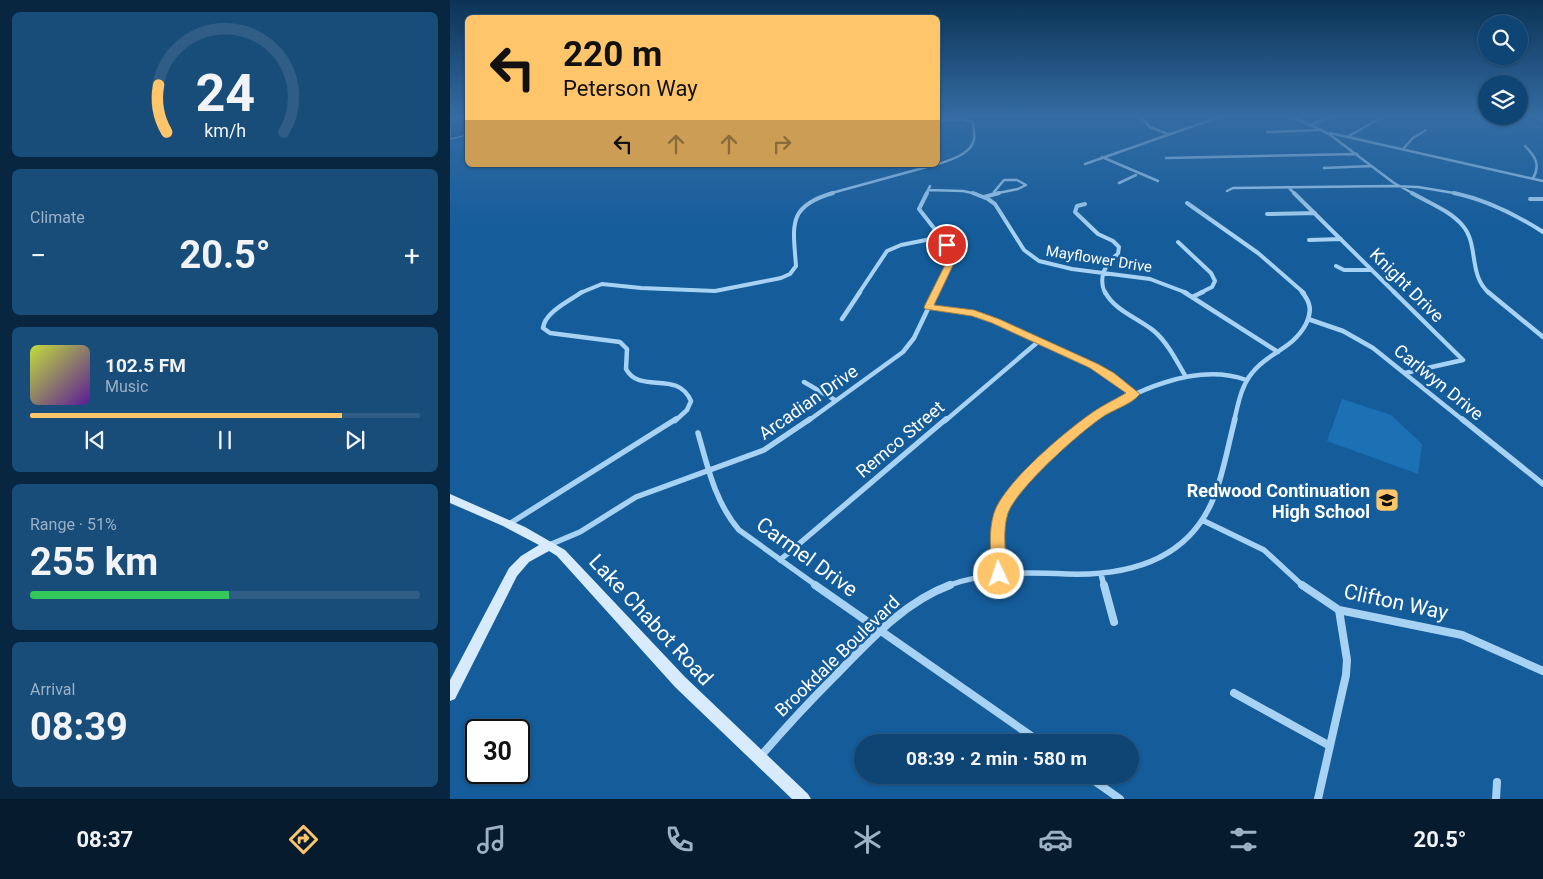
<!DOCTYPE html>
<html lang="en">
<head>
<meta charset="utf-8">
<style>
	body { margin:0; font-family:Roboto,sans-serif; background:#184c79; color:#f1f3f6; height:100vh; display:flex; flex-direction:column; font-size:19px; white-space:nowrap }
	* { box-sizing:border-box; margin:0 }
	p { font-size:16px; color:#9bb1c5 }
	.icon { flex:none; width:28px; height:28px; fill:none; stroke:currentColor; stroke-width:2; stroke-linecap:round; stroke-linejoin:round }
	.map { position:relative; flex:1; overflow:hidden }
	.drawer { display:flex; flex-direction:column; gap:12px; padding:12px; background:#082640; width:450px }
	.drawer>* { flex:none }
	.hud { position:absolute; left:15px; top:15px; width:475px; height:152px; border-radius:8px; box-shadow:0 1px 4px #0004,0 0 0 1px #2f5d86; background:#ffc56a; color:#111; overflow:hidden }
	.controls { position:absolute; left:1028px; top:15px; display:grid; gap:10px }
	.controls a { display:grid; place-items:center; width:50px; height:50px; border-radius:50%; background:#0f4574; box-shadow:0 1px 4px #0004,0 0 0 1px #2f5d86; font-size:25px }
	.speed { position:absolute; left:15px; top:719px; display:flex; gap:10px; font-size:25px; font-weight:700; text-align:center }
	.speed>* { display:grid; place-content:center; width:65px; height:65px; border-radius:50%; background:#0f4574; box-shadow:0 1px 4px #0004,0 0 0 1px #2f5d86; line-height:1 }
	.speed .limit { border:2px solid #111; border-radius:8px; background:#fff; color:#111 }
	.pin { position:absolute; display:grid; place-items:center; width:42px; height:42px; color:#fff; margin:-21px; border:2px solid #fff; border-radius:50%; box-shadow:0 1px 5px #0007 }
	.me { position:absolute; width:55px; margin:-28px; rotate:357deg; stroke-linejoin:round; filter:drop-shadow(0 0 4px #0008) }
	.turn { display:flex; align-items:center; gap:18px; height:105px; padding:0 15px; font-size:22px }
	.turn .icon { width:65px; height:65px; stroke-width:2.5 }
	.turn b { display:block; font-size:35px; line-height:42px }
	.lanes { display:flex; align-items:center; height:48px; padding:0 15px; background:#0003; justify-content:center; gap:25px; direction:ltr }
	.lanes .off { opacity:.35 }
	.big { font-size:38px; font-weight:700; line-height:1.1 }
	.drawer .tile { flex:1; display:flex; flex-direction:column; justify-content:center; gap:8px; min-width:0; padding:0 18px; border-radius:8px; background:#184c79 }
	.drawer .dial { align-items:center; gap:0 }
	.dial svg { height:130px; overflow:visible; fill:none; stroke:#2f5d86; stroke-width:7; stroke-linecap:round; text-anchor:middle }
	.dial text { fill:#f1f3f6; stroke:none }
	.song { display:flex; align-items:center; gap:15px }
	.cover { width:60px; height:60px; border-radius:8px; background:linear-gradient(135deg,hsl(70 70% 55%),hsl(270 70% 35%)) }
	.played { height:5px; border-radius:2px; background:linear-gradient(90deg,#ffc56a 80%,#2f5d86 80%) }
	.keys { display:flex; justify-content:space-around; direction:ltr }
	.heat { display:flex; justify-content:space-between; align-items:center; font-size:28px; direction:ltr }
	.charge { height:8px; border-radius:4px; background:linear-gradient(90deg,#34c759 51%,#2f5d86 0) }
	.trip { position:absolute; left:404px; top:734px; width:285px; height:50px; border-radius:25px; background:#0f4574; box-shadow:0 1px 4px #0004,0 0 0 1px #2f5d86; font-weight:700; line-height:50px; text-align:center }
	.menu { display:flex; height:80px; justify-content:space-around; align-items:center; background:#061c2e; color:#9bb1c5 }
	.menu .icon { width:35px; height:35px }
	.menu .selected { color:#ffc56a }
	.menu b { font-size:22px; color:#f1f3f6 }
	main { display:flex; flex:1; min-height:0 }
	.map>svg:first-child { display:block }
	.green { fill:#1c70b4 }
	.water { fill:#0c4577; stroke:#9acef6 }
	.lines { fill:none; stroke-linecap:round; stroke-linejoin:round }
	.street-far4 { stroke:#a8d2f3; stroke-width:2.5 }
	.street-far3 { stroke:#a8d2f3; stroke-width:4 }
	.street-far2 { stroke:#a8d2f3; stroke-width:4.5 }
	.street-far1 { stroke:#a8d2f3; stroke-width:5.5 }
	.street { stroke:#a8d2f3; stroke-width:8 }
	.secondary { fill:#d7ebfd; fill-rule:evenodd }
	.route { fill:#ffc56a; stroke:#a68045 }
	.labels { text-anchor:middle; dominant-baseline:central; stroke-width:5; stroke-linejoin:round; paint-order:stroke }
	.far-street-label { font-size:15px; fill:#fff; stroke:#145c9a }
	.street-label { font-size:18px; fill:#fff; stroke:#145c9a }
	.poi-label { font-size:18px; font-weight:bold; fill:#fff; stroke:#145c9a; text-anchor:end }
	.near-street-label { font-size:21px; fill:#fff; stroke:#145c9a }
</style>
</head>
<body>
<main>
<section class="drawer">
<div class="tile dial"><svg viewBox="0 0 100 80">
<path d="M14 69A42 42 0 1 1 86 69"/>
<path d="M14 69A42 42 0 0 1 9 40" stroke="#ffc56a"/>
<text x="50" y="56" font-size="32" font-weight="700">24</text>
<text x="50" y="72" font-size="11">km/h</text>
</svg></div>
<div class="tile"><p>Climate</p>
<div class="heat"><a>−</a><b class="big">20.5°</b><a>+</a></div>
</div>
<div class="tile">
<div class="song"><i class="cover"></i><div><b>102.5 FM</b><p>Music</p></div></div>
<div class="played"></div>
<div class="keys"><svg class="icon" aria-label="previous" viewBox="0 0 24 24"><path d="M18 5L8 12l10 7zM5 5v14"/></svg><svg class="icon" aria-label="pause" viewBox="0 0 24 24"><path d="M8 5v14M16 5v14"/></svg><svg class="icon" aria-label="next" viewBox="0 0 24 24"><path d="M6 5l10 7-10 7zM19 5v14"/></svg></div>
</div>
<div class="tile"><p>Range · 51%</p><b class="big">255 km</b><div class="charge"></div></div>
<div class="tile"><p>Arrival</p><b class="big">08:39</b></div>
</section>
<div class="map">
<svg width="1093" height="799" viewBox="0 0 1093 799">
	<rect width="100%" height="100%" fill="#145c9a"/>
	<path class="green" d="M892 399 941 415 972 444 968 474 877 441Z"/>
	<path class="water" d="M0 117H17V135L0 139Z"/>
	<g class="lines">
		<path class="street-far4" d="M690 117 700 127 718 134
			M843 117 879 134 944 183 964 194
			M1086 117 1093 120
			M488 121 510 119 523 122C523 127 525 133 524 139 522 154 500 160 488 164
			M860 125 881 117
			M817 132 869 130
			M880 133 1093 181
			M899 136 927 120
			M1075 146C1085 156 1091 165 1083 178
			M953 149 963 138 976 130
			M652 157 708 181
			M716 158 907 154
			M635 164 769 117
			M874 168 921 166
			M669 183 686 175
			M838 187 845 194
			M478 190 513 191 527 194
			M777 191 783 188 942 186 968 187 1010 194
			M378 194 484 165
			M476 194 480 186
			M543 194 568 189 576 185 567 180H554L544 192"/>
		<path class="street-far3" d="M477 193 469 209 498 246 502 259 486 293
			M523 193 538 199 545 204 574 250 589 261 622 269 700 279 737 293
			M844 193 945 293
			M962 193C979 203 1001 211 1013 226 1029 245 1018 275 1039 293
			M1004 193C1037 200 1065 214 1093 232
			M534 197 549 193
			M1080 199H1093
			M737 203 808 253 854 293
			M635 204 627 206 625 212 648 234 663 241 669 247 668 254C655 263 648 278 655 293
			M817 214 865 213
			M859 240 891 239
			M728 242 761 273 765 281 762 287 750 293
			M886 266 894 270H922
			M130 293 152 284 191 288 265 291 331 278 340 274 346 266C343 225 337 206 383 193
			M409 293 437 251 451 245 491 237"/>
		<path class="street-far2" d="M132 292C119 301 95 312 93 328L100 333 170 342 177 349 176 369C190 395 227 369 241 401L237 410 225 421
			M655 292C665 311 688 318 704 331 718 343 727 362 736 377
			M734 292 828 352
			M944 292 1013 360 955 373
			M1038 292 1093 337
			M742 297 753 292
			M478 307 517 312 546 321 644 366 660 375 684 394
			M392 319 410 292
			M858 319 893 331 923 348 1014 421
			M354 382 385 400
			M358 421 453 352 464 338 486 292
			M495 421 589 341
			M641 421C680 391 747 362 796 380
			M784 421C788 405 791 386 802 373 818 352 842 350 856 324 862 311 861 303 852 292"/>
		<path class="street-far1" d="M1012 419 1093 484
			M248 433C258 468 265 502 289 530L367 586
			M752 520 814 550 853 586
			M59 524 226 419
			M99 545 130 532 186 497 314 450 360 419
			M330 560 496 419
			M549 573C548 554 545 534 550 516 559 484 616 439 642 419
			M651 574 654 586
			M497 586C537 571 575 572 617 574 680 576 739 560 764 497 774 472 778 445 785 419"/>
		<path class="street" d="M365 585 590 742
			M654 585 664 622
			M852 585 889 610 1012 635 1093 671
			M784 693 880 746
			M310 757C334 729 359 702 385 676 419 641 454 602 500 585
			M636 775 670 799
			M868 799 896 675 897 660 889 610
			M1046 799 1047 782"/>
		<path class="secondary" d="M0 494 75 527 115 550 235 677 358 794 361 799H342L225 687 107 556 99 551 79 562 67 576 5 699 0 701V680L59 568 71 556 89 545 53 526 0 503Z"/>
	</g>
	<linearGradient id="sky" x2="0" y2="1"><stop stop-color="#0b3355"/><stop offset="0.51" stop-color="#346ca3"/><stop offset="1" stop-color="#346ca3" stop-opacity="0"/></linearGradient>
	<rect width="1093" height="229" fill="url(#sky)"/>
	<path class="route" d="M497 242 500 243 506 252V259L484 305 524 310 549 319 648 364 664 373 690 394C682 404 665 409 654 416 631 431 567 488 558 513 552 531 556 554 557 574L555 578 549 580 544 578 542 574C541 553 538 532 544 513 554 482 619 428 646 410 655 404 666 399 676 393L640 368 542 323 522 316 475 309 474 307 498 259 497 252 493 245Z"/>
	<defs>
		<g id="school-square" transform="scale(1.25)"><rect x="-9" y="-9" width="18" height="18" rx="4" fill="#ffc56a" stroke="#145c9a"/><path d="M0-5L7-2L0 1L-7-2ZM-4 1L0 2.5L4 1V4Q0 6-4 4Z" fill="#111"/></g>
	</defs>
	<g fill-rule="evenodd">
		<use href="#school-square" x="937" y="500"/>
	</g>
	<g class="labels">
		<g class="far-street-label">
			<text transform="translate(649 259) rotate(9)">Mayflower Drive</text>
		</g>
		<g class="street-label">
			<text transform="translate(957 285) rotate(45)">Knight Drive</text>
			<text transform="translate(989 382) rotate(39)">Carlwyn Drive</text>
			<text transform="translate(358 402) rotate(-35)">Arcadian Drive</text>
			<text transform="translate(450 439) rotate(-40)">Remco Street</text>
			<text transform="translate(387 656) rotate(-44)">Brookdale Boulevard</text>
		</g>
		<g class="poi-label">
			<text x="920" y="490">Redwood Continuation<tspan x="920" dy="21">High School</tspan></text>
		</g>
		<g class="near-street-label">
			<text transform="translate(357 557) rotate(36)">Carmel Drive</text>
			<text transform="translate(946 602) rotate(12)">Clifton Way</text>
			<text transform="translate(201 620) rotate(47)">Lake Chabot Road</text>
		</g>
	</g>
</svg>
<div class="controls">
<a><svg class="icon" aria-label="search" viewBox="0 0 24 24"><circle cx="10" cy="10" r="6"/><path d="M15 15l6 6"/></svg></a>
<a><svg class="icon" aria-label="layers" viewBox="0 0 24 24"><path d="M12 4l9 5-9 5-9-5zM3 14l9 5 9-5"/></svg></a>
</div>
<div class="speed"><div class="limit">30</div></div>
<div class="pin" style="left:497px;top:245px;background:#d93025"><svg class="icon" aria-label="arrive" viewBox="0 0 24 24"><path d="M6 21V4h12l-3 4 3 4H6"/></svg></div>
<svg class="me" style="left:549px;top:574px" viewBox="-20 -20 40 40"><circle r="17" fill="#ffc56a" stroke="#fff" stroke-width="3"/><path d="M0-11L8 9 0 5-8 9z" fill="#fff"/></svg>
<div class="trip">08:39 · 2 min · 580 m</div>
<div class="hud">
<div class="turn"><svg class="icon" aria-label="left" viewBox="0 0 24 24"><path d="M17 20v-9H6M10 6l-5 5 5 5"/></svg><div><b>220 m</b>Peterson Way</div></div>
<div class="lanes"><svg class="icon" aria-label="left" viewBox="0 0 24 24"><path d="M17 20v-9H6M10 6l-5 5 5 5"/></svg><svg class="icon off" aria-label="ahead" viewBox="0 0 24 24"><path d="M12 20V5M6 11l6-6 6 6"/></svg><svg class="icon off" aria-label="ahead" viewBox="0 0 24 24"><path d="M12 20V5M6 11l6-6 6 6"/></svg><svg class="icon off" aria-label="right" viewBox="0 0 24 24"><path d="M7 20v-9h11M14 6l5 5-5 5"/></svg></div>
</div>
</div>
</main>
<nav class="menu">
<b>08:37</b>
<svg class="icon selected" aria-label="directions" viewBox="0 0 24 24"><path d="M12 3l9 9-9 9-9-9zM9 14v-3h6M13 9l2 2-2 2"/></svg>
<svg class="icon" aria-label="music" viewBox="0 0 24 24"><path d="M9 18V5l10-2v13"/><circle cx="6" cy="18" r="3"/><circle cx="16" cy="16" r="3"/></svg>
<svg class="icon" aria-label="phone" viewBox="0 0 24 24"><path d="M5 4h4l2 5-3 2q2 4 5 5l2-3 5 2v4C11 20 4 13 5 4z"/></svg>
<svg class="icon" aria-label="climate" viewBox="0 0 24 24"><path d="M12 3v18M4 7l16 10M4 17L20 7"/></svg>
<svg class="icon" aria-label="car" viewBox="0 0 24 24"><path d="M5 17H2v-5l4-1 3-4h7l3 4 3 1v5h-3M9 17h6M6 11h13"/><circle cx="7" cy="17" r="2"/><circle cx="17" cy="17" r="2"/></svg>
<svg class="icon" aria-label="filters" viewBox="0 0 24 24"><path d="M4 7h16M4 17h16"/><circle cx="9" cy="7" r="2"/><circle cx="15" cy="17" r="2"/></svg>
<b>20.5°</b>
</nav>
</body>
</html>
